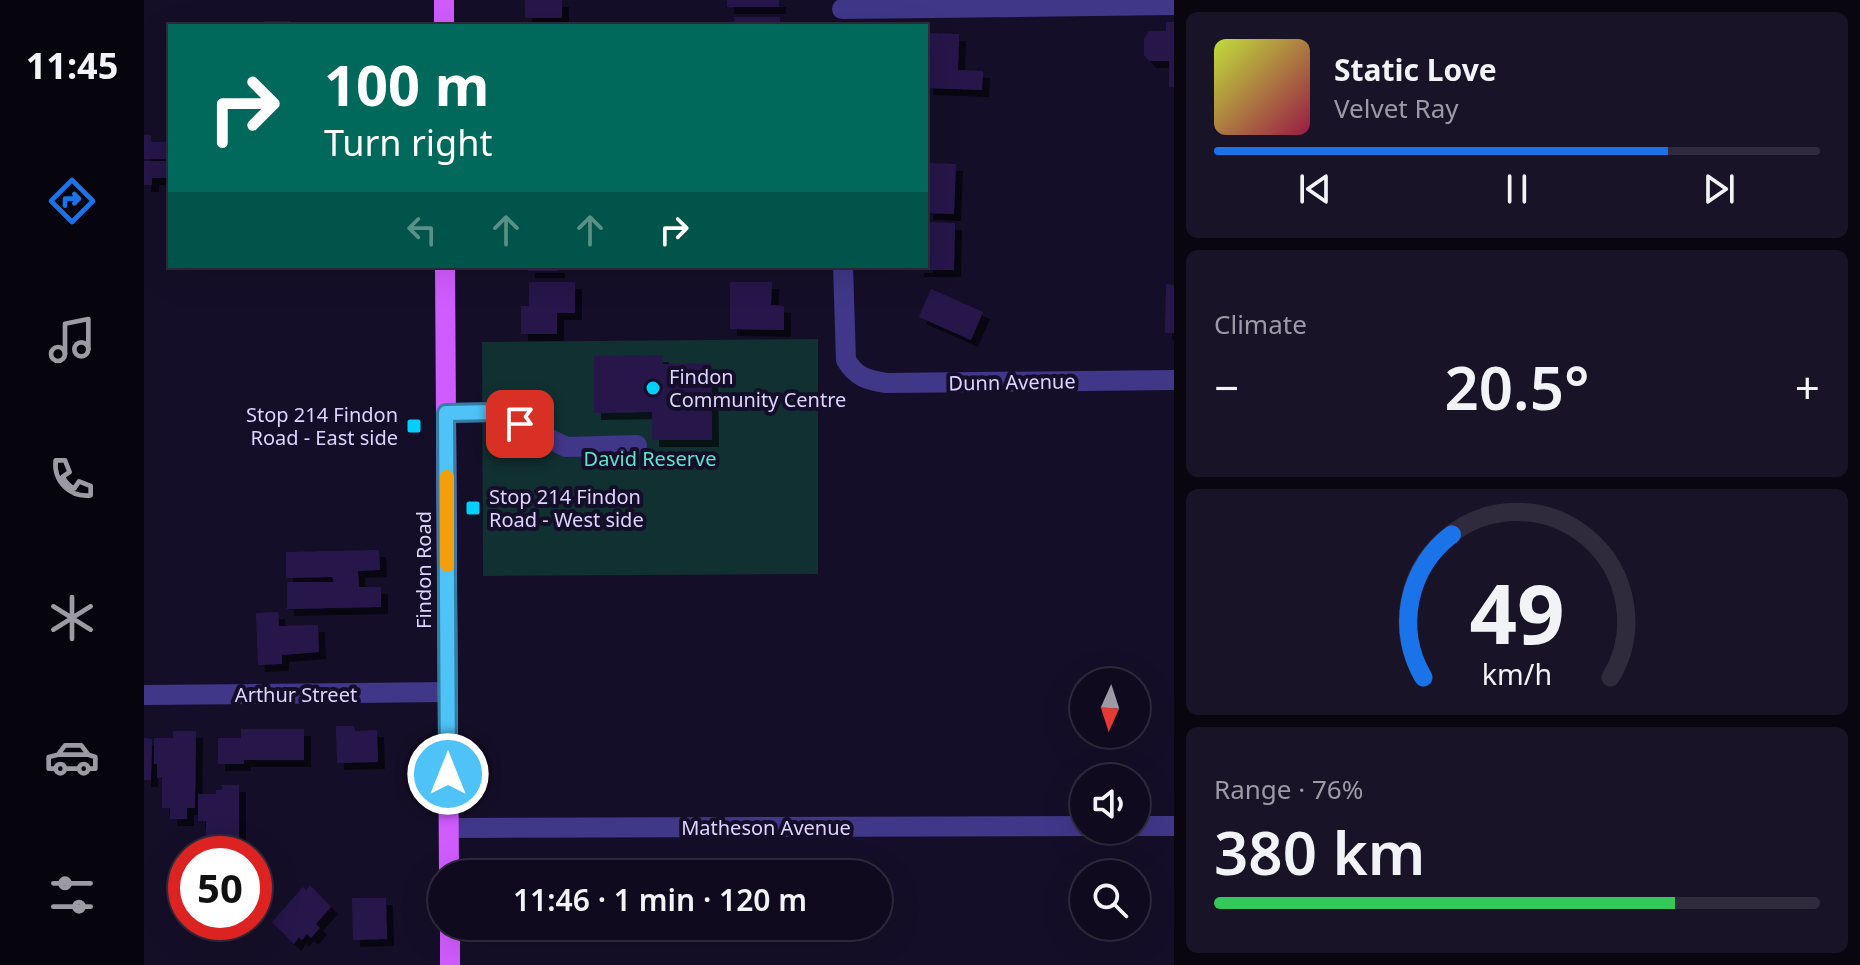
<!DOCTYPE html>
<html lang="en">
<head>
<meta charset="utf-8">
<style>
	body { margin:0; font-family:"Noto Sans",sans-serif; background:#191327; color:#f1f3f6; height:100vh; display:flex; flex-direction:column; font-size:30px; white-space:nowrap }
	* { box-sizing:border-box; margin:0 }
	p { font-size:26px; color:#9c9aa4 }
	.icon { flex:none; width:44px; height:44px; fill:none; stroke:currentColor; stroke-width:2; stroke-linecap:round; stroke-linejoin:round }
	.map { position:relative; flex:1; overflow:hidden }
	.panel { display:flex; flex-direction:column; gap:12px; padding:12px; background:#090610; width:686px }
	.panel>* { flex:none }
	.top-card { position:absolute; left:24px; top:24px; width:760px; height:244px; border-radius:0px; box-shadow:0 8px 32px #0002,0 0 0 2px #302b3c; background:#00695c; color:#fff; overflow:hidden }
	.needle { width:52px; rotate:183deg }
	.tools { position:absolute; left:926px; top:668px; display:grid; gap:16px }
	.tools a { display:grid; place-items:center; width:80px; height:80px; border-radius:50%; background:#100a1e; box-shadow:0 8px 32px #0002,0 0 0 2px #302b3c; font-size:40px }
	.speed { position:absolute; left:24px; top:836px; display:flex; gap:16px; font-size:40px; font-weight:700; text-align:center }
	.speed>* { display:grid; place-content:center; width:104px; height:104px; border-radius:50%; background:#100a1e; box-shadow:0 8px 32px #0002,0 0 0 2px #302b3c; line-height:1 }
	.speed .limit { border:12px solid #d22; background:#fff; color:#111 }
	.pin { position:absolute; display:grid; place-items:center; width:68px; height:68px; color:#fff; margin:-34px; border-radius:16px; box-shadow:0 4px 12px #0006 }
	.me { position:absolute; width:88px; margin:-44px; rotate:0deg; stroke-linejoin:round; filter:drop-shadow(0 0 6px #0008) }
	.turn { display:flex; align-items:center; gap:28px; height:168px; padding:0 24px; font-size:36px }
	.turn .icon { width:104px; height:104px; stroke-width:2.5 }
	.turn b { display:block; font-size:56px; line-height:68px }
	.lanes { display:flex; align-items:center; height:76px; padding:0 24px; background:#0003; justify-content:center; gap:40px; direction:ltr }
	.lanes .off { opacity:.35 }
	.big { font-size:60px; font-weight:600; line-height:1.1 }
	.panel .widget { flex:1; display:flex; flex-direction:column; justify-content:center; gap:12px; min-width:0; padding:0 28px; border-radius:12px; background:#191327 }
	.panel .dial { align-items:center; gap:0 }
	.dial svg { height:208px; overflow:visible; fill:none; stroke:#302b3c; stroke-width:7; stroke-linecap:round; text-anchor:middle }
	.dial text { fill:#f1f3f6; stroke:none }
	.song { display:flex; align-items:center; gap:24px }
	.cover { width:96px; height:96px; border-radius:12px; background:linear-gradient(135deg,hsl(70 70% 55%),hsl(340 70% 35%)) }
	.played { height:8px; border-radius:4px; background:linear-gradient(90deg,#1a73e8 75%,#302b3c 75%) }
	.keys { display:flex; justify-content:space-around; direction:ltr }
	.heat { display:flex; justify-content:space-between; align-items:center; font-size:44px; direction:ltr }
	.charge { height:12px; border-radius:6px; background:linear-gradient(90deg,#34c759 76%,#302b3c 0) }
	.trip { position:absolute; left:284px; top:860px; width:464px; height:80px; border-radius:40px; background:#100a1e; box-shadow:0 8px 32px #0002,0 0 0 2px #302b3c; font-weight:600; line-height:80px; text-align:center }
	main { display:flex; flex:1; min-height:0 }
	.tab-bar { display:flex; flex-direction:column; width:144px; justify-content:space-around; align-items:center; background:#06040c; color:#9c9aa4 }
	.tab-bar .icon { width:56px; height:56px }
	.tab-bar .on { color:#1a73e8 }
	.tab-bar b { font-size:36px; color:#f1f3f6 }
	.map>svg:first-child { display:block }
	.green { fill:#113032 }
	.building { fill:#27194a; filter:url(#shadow) }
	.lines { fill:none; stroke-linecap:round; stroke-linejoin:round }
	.minor { stroke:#413789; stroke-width:20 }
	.major { stroke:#d05cff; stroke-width:20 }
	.route-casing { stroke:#337fa1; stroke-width:20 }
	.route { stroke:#4fc3f7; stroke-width:14 }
	.slow { stroke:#f59e0b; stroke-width:14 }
	.poi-dot { fill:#01d0ff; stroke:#150e28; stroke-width:3 }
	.labels { text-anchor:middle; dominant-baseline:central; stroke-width:8; stroke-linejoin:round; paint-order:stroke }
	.poi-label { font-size:20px; fill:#ddd5ff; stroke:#150e28; text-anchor:start }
	.street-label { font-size:20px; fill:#ddd5ff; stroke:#150e28 }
	.park-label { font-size:20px; fill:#5ae6cf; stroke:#150e28 }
</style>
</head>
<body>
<main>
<nav class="tab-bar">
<b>11:45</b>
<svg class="icon on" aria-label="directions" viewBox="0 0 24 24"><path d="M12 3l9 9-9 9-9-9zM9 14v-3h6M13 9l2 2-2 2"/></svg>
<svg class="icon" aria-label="music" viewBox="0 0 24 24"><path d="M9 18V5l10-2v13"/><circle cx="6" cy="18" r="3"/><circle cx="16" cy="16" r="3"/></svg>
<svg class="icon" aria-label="phone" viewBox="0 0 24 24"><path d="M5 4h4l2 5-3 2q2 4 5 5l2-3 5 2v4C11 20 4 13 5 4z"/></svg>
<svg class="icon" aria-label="climate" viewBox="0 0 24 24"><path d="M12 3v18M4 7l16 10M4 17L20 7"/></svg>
<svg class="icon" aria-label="car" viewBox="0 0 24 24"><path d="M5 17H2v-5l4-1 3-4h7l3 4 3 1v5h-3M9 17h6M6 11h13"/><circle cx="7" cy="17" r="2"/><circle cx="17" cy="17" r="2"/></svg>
<svg class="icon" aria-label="filters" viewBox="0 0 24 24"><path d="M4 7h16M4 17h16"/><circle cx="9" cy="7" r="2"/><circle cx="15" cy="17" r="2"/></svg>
</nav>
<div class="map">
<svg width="1030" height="965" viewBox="0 0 1030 965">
	<defs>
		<filter id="shadow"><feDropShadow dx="7" dy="7" stdDeviation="0" flood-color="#0009"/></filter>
	</defs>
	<rect width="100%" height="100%" fill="#150e28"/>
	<path class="green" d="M674 339V574L339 576 338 342Z"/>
	<path class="building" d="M381 0H418V18H381Z
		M583 0H635V7H583Z
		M590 17H636V26H590Z
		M120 21H146V26H120Z
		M1022 22H1030V87H1025V61H1005L1000 55V39L1005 31H1022Z
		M782 33 815 34 814 70 839 71 838 90 782 88Z
		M0 135H7V142H26V159H0Z
		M0 161H26V178H8V185H0Z
		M782 163 812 164 810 214 782 213Z
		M782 222 811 223 810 270H773V266H782Z
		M384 266H414V271H384Z
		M385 282H431V313H413V334H377V306H385Z
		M586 282H628L627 305 640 306V330L586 329Z
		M1022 284 1030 285V333H1021Z
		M787 289 839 312 827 340 775 317Z
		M518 355 519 364 567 363 568 440H508V412L450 413V356Z
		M235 550 236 570 214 571 215 587H237V607L143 609V582H189V579L188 577 142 578V552Z
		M134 612 135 626 174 625 175 652 138 655V664L114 665 112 613Z
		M192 726H210L211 731 233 730 234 762 193 763Z
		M97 729H160V760H100V764H74V738H97Z
		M29 731H52L51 808H43V819H26V808H18V777L13 778V764H10V738H29Z
		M0 738 8 739 7 780H0Z
		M78 785H95V854H62V821H54V794H72V790H78Z
		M166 885 187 907 172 924 176 928 167 938 163 934 158 940 155 937 150 944 128 922 159 887 162 890Z
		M208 898H242L243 939 209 940Z"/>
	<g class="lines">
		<path class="minor" d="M698 9 1030 5
			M699 266 702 360C712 377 723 380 742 383L1030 380
			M302 413 353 412 422 447 493 445
			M0 695 304 692
			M992 826H1030
			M305 828 940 826"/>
		<path class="major" d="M300 0V26
			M301 266 305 874
			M306 926V965"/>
	</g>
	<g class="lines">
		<g class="route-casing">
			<path id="route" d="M304 774 302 413 353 412 376 424"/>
		</g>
		<use href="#route" class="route"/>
		<path class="slow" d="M303 477V565"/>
	</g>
	<g class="poi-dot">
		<circle cx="509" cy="388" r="8"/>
		<rect x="262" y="418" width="16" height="16" rx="4"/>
		<rect x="321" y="500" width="16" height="16" rx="4"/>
	</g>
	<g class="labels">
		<g class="poi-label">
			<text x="525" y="376">Findon<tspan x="525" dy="23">Community Centre</tspan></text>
			<text x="254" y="414" text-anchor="end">Stop 214 Findon<tspan x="254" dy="23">Road - East side</tspan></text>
			<text x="345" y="496">Stop 214 Findon<tspan x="345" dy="23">Road - West side</tspan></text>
		</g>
		<g class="street-label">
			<text transform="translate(868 382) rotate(-1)">Dunn Avenue</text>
			<text transform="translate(279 570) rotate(-90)">Findon Road</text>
			<text x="152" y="694">Arthur Street</text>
			<text x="622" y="827">Matheson Avenue</text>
		</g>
		<g class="park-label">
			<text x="506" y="458">David Reserve</text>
		</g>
	</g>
</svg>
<div class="tools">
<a><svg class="needle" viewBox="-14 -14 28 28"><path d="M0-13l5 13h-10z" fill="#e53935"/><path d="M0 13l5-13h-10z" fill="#9c9aa4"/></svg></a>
<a><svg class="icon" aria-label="sound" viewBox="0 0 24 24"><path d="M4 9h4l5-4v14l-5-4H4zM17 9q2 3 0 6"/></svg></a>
<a><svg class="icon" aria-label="search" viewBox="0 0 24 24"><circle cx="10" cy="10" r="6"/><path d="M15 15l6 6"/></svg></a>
</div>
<div class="speed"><div class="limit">50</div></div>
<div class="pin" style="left:376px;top:424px;background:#d93025"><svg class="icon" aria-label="arrive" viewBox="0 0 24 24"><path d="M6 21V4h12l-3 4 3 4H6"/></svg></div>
<svg class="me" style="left:304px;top:774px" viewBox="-20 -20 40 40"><circle r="17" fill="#4fc3f7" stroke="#fff" stroke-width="3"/><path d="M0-11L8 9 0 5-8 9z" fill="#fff"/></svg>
<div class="trip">11:46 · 1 min · 120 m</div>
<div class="top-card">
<div class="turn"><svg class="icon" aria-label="right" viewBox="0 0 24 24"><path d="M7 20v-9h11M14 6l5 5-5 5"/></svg><div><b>100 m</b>Turn right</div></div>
<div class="lanes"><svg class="icon off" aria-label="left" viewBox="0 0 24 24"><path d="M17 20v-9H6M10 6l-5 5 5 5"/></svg><svg class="icon off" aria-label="ahead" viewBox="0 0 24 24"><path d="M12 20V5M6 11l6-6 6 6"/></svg><svg class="icon off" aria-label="ahead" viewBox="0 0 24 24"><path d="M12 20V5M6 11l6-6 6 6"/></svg><svg class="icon" aria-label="right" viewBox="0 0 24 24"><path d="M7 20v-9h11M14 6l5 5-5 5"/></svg></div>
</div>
</div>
<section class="panel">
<div class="widget">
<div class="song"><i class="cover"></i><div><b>Static Love</b><p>Velvet Ray</p></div></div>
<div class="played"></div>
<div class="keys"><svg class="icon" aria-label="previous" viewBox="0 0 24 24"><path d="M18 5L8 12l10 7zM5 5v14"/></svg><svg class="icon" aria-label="pause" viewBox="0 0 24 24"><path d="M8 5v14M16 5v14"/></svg><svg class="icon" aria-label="next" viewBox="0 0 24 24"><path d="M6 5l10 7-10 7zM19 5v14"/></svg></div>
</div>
<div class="widget"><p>Climate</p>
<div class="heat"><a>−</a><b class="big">20.5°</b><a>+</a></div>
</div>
<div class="widget dial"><svg viewBox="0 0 100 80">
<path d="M14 69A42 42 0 1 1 86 69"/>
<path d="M14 69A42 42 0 0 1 25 14" stroke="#1a73e8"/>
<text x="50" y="56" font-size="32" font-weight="700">49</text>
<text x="50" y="72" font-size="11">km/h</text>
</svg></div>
<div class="widget"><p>Range · 76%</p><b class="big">380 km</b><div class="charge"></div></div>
</section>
</main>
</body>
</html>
